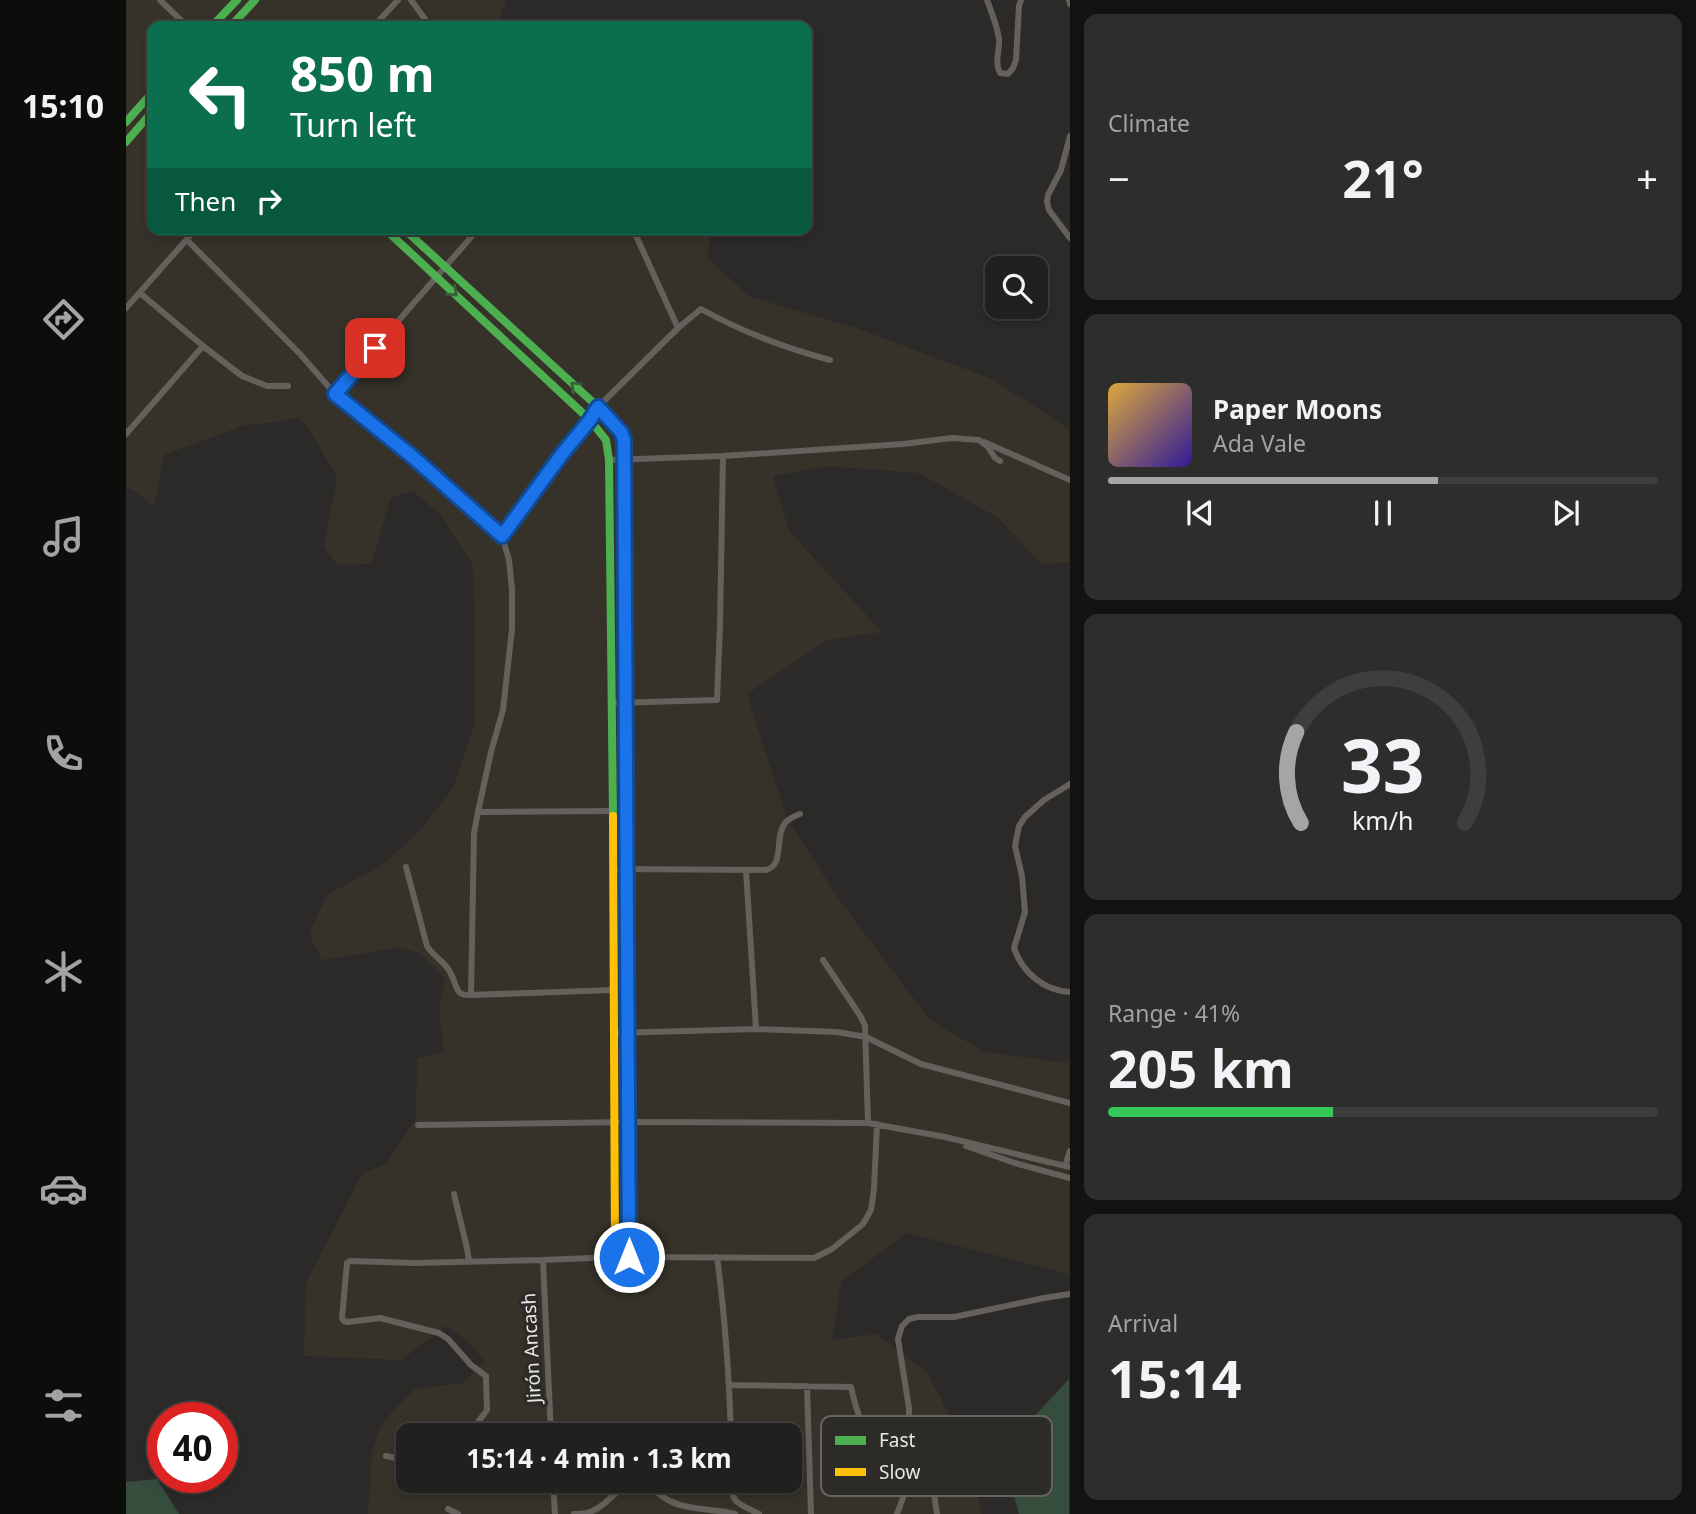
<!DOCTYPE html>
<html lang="en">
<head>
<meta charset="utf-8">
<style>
	body { margin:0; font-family:"Noto Sans",sans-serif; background:#2d2d2b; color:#f1f3f6; height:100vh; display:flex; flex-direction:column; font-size:26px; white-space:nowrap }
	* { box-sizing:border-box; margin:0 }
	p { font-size:23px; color:#a2a3a4 }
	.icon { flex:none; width:38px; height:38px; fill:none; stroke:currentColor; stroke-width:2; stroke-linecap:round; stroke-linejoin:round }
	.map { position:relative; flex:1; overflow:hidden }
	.panel { display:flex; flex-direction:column; gap:14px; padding:14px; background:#121210; width:626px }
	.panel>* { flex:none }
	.banner { position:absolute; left:21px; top:21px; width:665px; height:214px; border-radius:14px; box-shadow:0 4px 10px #0003,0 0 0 2px #3e3e3c; background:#0b6e4f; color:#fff; overflow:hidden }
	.tools { position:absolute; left:859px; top:256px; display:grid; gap:14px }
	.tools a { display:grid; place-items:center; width:63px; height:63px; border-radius:14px; background:#21201e; box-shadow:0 4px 10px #0003,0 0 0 2px #3e3e3c; font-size:35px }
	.speed { position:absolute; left:21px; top:1402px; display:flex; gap:14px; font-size:35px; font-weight:700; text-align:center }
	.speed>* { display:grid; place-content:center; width:91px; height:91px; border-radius:50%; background:#21201e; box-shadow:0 4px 10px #0003,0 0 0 2px #3e3e3c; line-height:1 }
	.speed .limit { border:10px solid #d22; background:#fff; color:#111 }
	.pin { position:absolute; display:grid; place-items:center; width:60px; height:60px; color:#fff; margin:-30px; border-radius:14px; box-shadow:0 4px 10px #0006 }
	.me { position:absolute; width:77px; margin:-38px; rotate:0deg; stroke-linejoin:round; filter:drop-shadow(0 0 5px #0008) }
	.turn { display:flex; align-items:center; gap:24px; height:147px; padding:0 28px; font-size:32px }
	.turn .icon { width:91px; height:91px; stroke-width:2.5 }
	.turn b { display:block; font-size:49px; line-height:60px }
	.then { display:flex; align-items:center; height:66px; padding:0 28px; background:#0003; gap:14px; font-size:26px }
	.big { font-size:52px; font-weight:700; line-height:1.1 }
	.panel .card { flex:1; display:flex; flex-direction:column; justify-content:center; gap:10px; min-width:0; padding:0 24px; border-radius:14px; background:#2d2d2b }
	.panel .dial { align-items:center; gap:0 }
	.dial svg { height:182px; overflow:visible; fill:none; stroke:#3e3e3c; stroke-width:7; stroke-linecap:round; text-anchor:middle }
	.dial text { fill:#f1f3f6; stroke:none }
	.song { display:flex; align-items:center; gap:21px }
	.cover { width:84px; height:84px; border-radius:10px; background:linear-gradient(135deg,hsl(40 70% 55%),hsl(250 70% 35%)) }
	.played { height:7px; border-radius:4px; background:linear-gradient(90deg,#a6a5a3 60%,#3e3e3c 60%) }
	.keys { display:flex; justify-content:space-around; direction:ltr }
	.heat { display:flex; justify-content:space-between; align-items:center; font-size:38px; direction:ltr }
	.charge { height:10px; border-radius:5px; background:linear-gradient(90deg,#34c759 41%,#3e3e3c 0) }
	.trip { position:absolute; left:270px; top:1423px; width:406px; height:70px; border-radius:14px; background:#21201e; box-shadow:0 4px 10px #0003,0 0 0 2px #3e3e3c; font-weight:700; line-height:70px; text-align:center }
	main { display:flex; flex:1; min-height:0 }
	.menu { display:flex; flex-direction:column; width:126px; justify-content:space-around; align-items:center; background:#0d0d0c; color:#a2a3a4 }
	.menu .icon { width:49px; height:49px }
	.menu .selected { color:#a6a5a3 }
	.menu b { font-size:32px; color:#f1f3f6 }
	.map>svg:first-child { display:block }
	.built { fill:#363229; fill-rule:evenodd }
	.green { fill:#364d3e }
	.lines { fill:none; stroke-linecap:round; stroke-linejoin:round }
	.street { stroke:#64605b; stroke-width:6 }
	.fast { stroke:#4caf50; stroke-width:8 }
	.slow { stroke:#ffc107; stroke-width:8 }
	.oneway { stroke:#396037 }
	.route-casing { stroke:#114b97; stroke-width:18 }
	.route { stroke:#1a73e8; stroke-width:12 }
	.labels { text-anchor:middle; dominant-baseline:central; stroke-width:7; stroke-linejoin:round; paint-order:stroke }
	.street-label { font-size:19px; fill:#e8e7e5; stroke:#2d2b27 }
	.key { fill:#2d2b27; stroke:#656360; stroke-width:2 }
	.key-label { font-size:19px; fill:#e8e7e5 }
</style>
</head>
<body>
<main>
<nav class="menu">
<b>15:10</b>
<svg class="icon selected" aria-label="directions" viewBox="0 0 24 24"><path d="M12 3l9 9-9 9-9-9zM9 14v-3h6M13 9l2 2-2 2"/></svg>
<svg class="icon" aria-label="music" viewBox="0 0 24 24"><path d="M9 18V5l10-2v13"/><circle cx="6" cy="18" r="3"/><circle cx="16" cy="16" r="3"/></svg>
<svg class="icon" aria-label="phone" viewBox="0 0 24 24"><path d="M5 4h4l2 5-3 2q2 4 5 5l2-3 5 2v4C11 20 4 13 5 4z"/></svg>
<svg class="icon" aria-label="climate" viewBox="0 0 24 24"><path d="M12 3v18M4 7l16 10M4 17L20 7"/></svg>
<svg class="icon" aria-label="car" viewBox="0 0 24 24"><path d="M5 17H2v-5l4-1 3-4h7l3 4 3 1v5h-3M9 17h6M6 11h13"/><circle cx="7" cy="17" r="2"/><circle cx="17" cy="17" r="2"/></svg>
<svg class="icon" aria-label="filters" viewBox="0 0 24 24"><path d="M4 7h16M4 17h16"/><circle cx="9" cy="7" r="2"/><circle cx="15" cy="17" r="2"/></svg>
</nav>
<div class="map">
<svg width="944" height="1514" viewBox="0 0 944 1514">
	<rect width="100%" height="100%" fill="#2c2a28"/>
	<path class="built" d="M0 0H380L371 26H26V229H585L581 258 623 296 733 329 866 379 943 429V562L916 564 871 517 793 473 701 466 647 476 663 531 756 632 701 640 621 694 661 819 715 902 803 1019 858 1052 943 1063V1274L781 1233 715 1282 706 1340 750 1334 801 1372 837 1441 856 1514H242L246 1450 256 1423 288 1389 337 1383 359 1361 339 1339 320 1326 275 1360 178 1356 180 1283 236 1174 260 1164 290 1119 291 1058 318 1052 313 1008 319 980 295 954 274 947 196 960 183 934 201 895 259 863 298 826 327 787 348 727 349 645 347 565 314 514 287 491 265 498 245 564 211 565 198 547 211 477 183 429 172 417 152 422 119 425 38 455 28 506 7 490 0 488ZM282 1435H663V1480H282Z"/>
	<path class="green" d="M943 1379V1514H893L876 1451Z
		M31 1479 53 1514H0V1482Z"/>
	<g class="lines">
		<path class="street" d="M34 0 61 26
			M285 0 304 26
			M861 0C866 13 871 25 873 39 874 51 868 61 874 73L882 74 887 68 890 60 893 6 895 0
			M943 0 944 4
			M248 26 272 0
			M944 136 935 170 922 195 921 202 923 210 944 238
			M507 229 552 328
			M61 240 174 354 209 394 288 458 376 536 383 560 386 589V629L377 710 365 752 352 812
			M14 293 77 346 116 376 141 386H162
			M0 308 70 229
			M209 394 352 229
			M0 434 77 346
			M858 442 944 480
			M483 460 597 456 777 444 826 438 853 440 862 447 869 458 874 461
			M376 536 436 454 464 420 472 407 552 328 575 309C616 332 659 348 704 360
			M485 703 591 700 594 625 597 456
			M944 784 918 800 899 817 893 826 889 846 896 876 899 912 888 948C896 972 918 991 944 992
			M280 867 301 946C307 956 318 961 324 972 328 978 329 988 334 993 337 995 341 995 345 995L487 990
			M487 869 640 870C659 865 648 837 659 823 662 819 669 816 674 814
			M620 870 630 1029
			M697 960 735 1017 739 1026 742 1123
			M345 995 348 833 352 812 487 811
			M488 1033 630 1029 711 1032 740 1037 795 1064 944 1103
			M292 1125 502 1122 742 1123 819 1137 944 1167
			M840 1146 889 1163 944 1178
			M939 1166 944 1151
			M328 1194 341 1248 343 1261
			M591 1257C599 1316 603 1375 605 1435
			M417 1260 425 1435
			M603 1385 725 1387C730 1414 744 1439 745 1466
			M681 1386 685 1514
			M350 1435 352 1422 361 1410 360 1376 345 1365 322 1339 313 1333 254 1318 222 1322 218 1321 216 1318 221 1263 224 1261 288 1263 417 1260 489 1257 688 1258 706 1249 737 1224 745 1210 748 1189 751 1124
			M784 1454 790 1443 795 1442 801 1447 811 1514
			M260 1456 282 1461
			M427 1480 429 1514
			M605 1480C605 1505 613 1503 633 1514
			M322 1509 332 1514
			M448 1514C453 1514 459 1514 464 1512 480 1507 489 1489 505 1484 520 1478 532 1496 544 1501 564 1511 588 1508 609 1514
			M771 1514 778 1495 782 1459 783 1408 772 1339 776 1326 783 1319 792 1317H828L918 1298 944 1294"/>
		<path class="fast" d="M86 26 111 0
			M105 26 129 0
			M0 122 26 93
			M0 142 26 112
			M259 229 464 420 480 440 483 460 487 816
			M278 229 472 407 495 432 498 440 500 800"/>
		<path class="slow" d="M500 800 503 1257
			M487 816 489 1257"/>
	</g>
	<defs><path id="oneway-chevron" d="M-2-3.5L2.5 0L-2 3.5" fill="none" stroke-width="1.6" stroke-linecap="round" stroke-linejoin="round" transform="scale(1.75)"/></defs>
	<g class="oneway">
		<use href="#oneway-chevron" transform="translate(327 292) rotate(43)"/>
		<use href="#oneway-chevron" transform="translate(449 386) rotate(-138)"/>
	</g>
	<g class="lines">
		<g class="route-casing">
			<path id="route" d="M249 348 209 394 288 458 376 536 436 454 464 420 472 407 495 432 498 440 503 1257"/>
		</g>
		<use href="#route" class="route"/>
	</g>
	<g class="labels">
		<g class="street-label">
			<text transform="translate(405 1348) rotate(-93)">Jirón Ancash</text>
		</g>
	</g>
	<rect x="695" y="1416" width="231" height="80" rx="10" class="key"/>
	<rect x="709" y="1436" width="31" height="9" fill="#4caf50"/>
	<rect x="709" y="1468" width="31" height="8" fill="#ffc107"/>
	<g class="key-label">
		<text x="753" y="1447">Fast</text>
		<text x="753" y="1479">Slow</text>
	</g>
</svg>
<div class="tools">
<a><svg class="icon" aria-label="search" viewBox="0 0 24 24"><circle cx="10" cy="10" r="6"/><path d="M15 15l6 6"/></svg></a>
</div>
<div class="speed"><div class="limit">40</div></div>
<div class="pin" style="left:249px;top:348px;background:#d93025"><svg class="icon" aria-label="arrive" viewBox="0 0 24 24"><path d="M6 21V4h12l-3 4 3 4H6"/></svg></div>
<svg class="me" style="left:503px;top:1257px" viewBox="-20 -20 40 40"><circle r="17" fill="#1a73e8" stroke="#fff" stroke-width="3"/><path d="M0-11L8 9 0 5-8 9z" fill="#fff"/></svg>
<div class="trip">15:14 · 4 min · 1.3 km</div>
<div class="banner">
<div class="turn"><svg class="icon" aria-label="left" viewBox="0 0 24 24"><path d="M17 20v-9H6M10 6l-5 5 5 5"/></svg><div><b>850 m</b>Turn left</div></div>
<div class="then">Then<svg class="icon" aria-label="right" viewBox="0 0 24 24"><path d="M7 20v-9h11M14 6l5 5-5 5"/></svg></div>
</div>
</div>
<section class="panel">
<div class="card"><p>Climate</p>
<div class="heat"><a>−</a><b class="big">21°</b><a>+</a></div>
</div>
<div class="card">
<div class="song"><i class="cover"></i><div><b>Paper Moons</b><p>Ada Vale</p></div></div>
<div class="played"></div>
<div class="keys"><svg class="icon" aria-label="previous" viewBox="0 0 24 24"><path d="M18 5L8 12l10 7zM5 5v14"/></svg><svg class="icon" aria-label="pause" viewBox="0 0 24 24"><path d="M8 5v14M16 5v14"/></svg><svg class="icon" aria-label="next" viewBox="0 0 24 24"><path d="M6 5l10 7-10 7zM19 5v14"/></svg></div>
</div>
<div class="card dial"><svg viewBox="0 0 100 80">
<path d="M14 69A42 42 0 1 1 86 69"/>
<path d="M14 69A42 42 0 0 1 12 29" stroke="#a6a5a3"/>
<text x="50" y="56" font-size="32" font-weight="700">33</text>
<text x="50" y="72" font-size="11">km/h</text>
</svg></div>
<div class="card"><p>Range · 41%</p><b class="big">205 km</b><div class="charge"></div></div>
<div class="card"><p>Arrival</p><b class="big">15:14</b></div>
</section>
</main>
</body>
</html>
